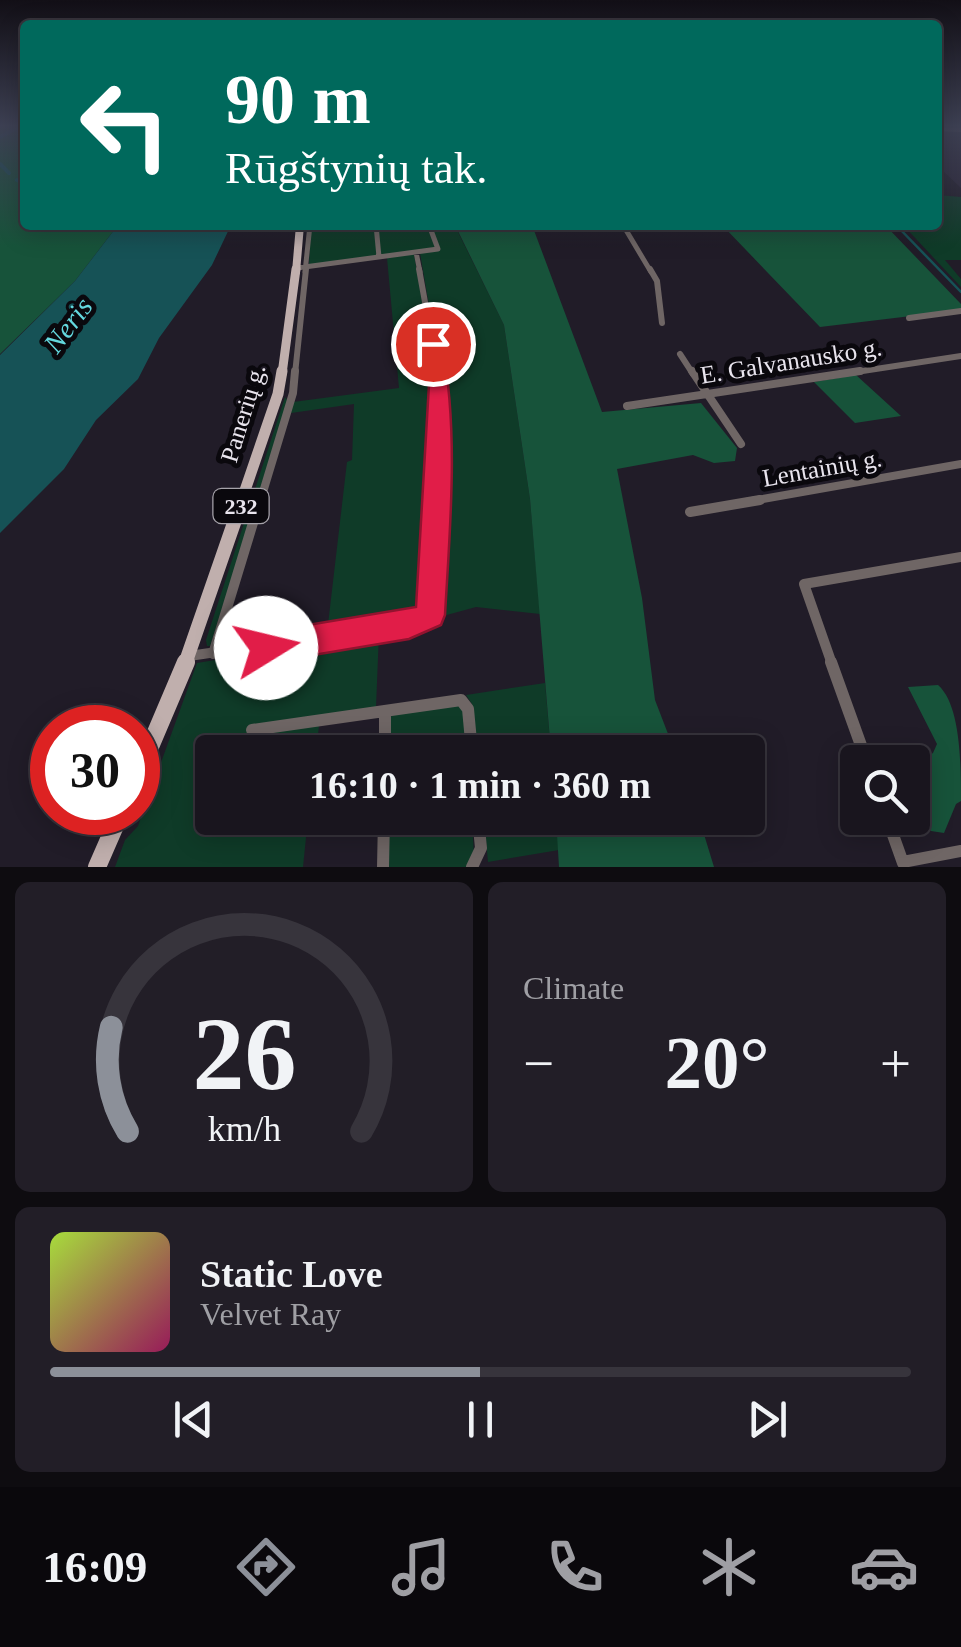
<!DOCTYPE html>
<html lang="en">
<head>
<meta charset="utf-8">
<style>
	body { margin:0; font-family:Georgia,serif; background:#221e27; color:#f1f3f6; height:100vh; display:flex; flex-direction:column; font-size:38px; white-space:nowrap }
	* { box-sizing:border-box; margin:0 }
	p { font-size:32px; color:#9f9fa4 }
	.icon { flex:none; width:55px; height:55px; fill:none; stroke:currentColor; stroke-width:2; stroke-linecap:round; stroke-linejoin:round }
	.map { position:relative; height:867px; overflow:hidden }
	.details { display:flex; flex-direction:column; gap:15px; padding:15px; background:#0e0c10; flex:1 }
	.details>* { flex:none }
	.hud { position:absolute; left:20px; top:20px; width:922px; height:210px; border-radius:10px; box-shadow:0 5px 25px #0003,0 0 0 2px #37343c; background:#00695c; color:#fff; overflow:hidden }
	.tools { position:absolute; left:840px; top:745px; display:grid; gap:20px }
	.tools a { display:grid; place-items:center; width:90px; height:90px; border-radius:10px; background:#19151e; box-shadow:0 5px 25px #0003,0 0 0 2px #37343c; font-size:50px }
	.speed { position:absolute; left:30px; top:705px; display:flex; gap:20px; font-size:50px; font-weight:700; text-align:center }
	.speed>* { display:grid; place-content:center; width:130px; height:130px; border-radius:50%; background:#19151e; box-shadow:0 5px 25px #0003,0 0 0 2px #37343c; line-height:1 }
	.speed .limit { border:15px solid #d22; background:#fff; color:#111 }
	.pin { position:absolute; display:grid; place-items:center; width:85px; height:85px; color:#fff; margin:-42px; border:5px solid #fff; border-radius:50%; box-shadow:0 2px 10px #0007 }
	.me { position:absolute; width:110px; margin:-55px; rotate:81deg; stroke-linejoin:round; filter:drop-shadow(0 0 8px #0008) }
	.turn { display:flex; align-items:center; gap:35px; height:210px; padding:0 40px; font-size:45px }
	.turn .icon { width:130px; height:130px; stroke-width:2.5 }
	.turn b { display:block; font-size:70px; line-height:85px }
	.big { font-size:75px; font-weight:700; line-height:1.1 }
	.details .tile { flex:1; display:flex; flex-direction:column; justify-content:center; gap:15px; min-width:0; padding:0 35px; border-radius:15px; background:#221e27 }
	.details .dial { align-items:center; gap:0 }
	.dial svg { height:260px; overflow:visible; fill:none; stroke:#37343c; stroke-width:7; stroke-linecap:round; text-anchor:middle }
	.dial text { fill:#f1f3f6; stroke:none }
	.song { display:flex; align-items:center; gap:30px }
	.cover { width:120px; height:120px; border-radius:15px; background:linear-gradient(135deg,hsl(80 70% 55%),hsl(330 70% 35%)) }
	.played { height:10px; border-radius:5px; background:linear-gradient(90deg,#8c9099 50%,#37343c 50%) }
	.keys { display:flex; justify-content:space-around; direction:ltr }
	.heat { display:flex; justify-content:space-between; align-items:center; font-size:55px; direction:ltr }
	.details .tiles { flex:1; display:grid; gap:15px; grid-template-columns:1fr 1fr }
	.tile:last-child { grid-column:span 2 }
	.trip { position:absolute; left:195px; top:735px; width:570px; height:100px; border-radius:10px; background:#19151e; box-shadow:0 5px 25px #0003,0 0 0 2px #37343c; font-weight:700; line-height:100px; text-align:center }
	.tab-bar { display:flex; height:160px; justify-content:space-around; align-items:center; background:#0a080c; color:#9f9fa4 }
	.tab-bar .icon { width:70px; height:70px }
	.tab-bar .on { color:#8c9099 }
	.tab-bar b { font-size:45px; color:#f1f3f6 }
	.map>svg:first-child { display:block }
	.built { fill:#2b2436 }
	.green { fill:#0f3b28 }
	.forest { fill:#17533a }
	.water { fill:#165256 }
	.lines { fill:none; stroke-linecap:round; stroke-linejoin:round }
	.stream { stroke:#165256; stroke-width:2.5 }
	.canal { stroke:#165256; stroke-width:4 }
	.minor-far5 { stroke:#6f6665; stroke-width:4 }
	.minor-far4 { stroke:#6f6665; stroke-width:5 }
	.minor-far3 { stroke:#6f6665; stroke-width:6 }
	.minor-far2 { stroke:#6f6665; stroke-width:8 }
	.minor-far1 { stroke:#6f6665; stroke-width:10 }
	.minor { stroke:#6f6665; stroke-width:12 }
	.primary-far4 { stroke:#c0afad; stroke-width:8 }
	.primary-far3 { stroke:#c0afad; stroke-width:9 }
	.primary-far2 { stroke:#c0afad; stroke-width:11 }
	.primary-far1 { stroke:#c0afad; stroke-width:14 }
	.primary { stroke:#c0afad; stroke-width:18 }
	.route { fill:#e11d48; stroke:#92132f; stroke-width:2.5 }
	.labels { text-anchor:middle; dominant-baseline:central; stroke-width:10; stroke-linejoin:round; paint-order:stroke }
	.shield { fill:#0a080d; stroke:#a6a3aa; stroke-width:2.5 }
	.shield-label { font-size:22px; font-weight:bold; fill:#e9e5ee }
	.street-label { font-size:25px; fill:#e9e5ee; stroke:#0a080d }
	.water-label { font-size:28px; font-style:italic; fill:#64d8df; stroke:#0a080d }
</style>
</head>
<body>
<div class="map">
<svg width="961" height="867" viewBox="0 0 961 867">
	<rect width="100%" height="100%" fill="#211c28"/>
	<path class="built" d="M938 126H961V188L938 166Z"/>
	<path class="green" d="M938 195 961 197V260H945L961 279V287L903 225H938V217H942L938 212Z
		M311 225H374L378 257 309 265Z
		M376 225H427L439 250 431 225H462L456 228 504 325 530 499 540 614 476 607 432 619 443 557 441 375 420 253 381 256Z
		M414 254 437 390 428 610 418 619 327 633 347 462 352 460 354 404 291 413 293 402 399 388 387 258Z
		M285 397 288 401 210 646H207L206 640Z
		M379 633 376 707 320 717 316 752H212V818H308L303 867H115L125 840 138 826 197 663Z
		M545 683 551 752H477L472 704 466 695Z
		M460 703 465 709 468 752H388V719L393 715Z
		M387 818H472L474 856 469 867H387Z
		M484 818H556L559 850 488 862Z"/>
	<path class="forest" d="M0 126H25V225H118L75 281 0 354Z
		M458 225H532L602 412 701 403 737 448 735 461 714 463 693 455 617 469 642 598 655 700 675 752H551L530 499 504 325 456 227Z
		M722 225H885L961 304V310L820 327Z
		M856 375 901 416 855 423 814 382Z
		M938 685C961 705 961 765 961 801L956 804 944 833 931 831 912 811 913 765 933 753 937 744 908 687Z
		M556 818H699L714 867H559Z"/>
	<path class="water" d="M118 225H231L212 265 159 338 138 379 96 420 64 469 0 533V355L75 281Z"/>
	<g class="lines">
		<path class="stream" d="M896 225 961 292"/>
		<path class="canal" d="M0 137 20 126
			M0 164 9 173
			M17 180 25 184"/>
		<path class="minor-far5" d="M938 129 961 130"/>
		<path class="minor-far4" d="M376 225 379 257
			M401 225H424
			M623 225 651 272
			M416 252 420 272
			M297 268 438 249 429 225
			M305 272 310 225"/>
		<path class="minor-far3" d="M419 269 438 374
			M650 269 657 281 662 323
			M909 318 961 311
			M680 354 693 374
			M295 374 306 269
			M843 374 961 356"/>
		<path class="minor-far2" d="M692 371 741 444
			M627 406 860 371
			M260 502 293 393 295 371
			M437 502 438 371
			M746 502 961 464"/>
		<path class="minor-far1" d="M690 512 760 500
			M213 654 260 500
			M189 656 409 624 430 615 437 500
			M832 664 804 584 961 557"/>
		<path class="minor" d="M831 662 867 762
			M385 711V752
			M252 730 461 700 468 709 472 752
			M887 818 903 863
			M903 862 961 851
			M383 867 384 818
			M472 867 481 848 478 818"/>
		<path class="primary-far4" d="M296 272 300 225"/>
		<path class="primary-far3" d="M282 374 296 269"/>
		<path class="primary-far2" d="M241 502 278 394 282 371"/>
		<path class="primary-far1" d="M185 664 242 500"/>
		<path class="primary" d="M138 775 186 662
			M97 867 121 812"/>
	</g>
	<linearGradient id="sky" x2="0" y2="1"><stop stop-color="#120f16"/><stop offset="0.51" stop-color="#3d4053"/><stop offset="1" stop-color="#3d4053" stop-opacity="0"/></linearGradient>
	<rect width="961" height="247" fill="url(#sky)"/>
	<path class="route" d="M433 339 442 344C459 432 450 527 445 615L441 625 409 639 266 663 255 659 250 648 255 637 266 632 416 607 429 384 423 344Z"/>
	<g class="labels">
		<rect class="shield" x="213.5" y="489" width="55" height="34" rx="8"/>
		<g class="shield-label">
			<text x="241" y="506">232</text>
		</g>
		<g class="street-label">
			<text transform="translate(791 361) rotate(-9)">E. Galvanausko g.</text>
			<text transform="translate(243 413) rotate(-73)">Panerių g.</text>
			<text transform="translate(822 468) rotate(-10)">Lentainių g.</text>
		</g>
		<g class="water-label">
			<text transform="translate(68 325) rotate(-53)">Neris</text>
		</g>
	</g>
</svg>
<div class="tools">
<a><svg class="icon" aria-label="search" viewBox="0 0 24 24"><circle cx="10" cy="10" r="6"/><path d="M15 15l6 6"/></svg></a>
</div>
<div class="speed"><div class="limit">30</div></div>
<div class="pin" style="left:433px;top:344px;background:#d93025"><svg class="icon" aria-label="arrive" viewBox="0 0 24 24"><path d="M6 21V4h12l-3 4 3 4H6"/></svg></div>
<svg class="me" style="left:266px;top:648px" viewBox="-20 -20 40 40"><circle r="19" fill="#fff"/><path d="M0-13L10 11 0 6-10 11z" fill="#e11d48"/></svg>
<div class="trip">16:10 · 1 min · 360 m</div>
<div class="hud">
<div class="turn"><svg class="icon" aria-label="left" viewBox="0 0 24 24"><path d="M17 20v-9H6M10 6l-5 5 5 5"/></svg><div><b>90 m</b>Rūgštynių tak.</div></div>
</div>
</div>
<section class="details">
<div class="tiles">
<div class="tile dial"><svg viewBox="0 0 100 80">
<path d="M14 69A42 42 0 1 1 86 69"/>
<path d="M14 69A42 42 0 0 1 9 37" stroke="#8c9099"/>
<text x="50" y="56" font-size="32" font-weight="700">26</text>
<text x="50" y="72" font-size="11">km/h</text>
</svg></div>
<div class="tile"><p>Climate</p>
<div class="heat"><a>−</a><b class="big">20°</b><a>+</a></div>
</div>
<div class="tile">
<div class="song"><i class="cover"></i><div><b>Static Love</b><p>Velvet Ray</p></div></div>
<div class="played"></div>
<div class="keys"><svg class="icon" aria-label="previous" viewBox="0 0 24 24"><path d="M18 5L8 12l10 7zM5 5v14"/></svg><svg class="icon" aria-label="pause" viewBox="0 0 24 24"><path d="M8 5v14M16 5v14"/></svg><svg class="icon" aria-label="next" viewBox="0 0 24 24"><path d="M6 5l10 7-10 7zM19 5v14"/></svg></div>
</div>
</div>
</section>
<nav class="tab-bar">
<b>16:09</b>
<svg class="icon on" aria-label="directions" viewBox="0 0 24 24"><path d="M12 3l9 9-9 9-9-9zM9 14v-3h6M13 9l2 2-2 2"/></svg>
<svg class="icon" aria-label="music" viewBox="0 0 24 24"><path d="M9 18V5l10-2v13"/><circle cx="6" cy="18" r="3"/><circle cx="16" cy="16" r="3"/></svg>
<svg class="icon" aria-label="phone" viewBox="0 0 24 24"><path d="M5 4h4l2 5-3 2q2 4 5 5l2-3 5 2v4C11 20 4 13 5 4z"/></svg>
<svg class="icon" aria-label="climate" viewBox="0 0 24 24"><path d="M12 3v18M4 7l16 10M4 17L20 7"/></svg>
<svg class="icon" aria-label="car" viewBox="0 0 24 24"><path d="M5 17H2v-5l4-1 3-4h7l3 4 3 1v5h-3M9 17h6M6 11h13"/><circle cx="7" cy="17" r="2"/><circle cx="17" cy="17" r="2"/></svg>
</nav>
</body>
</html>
